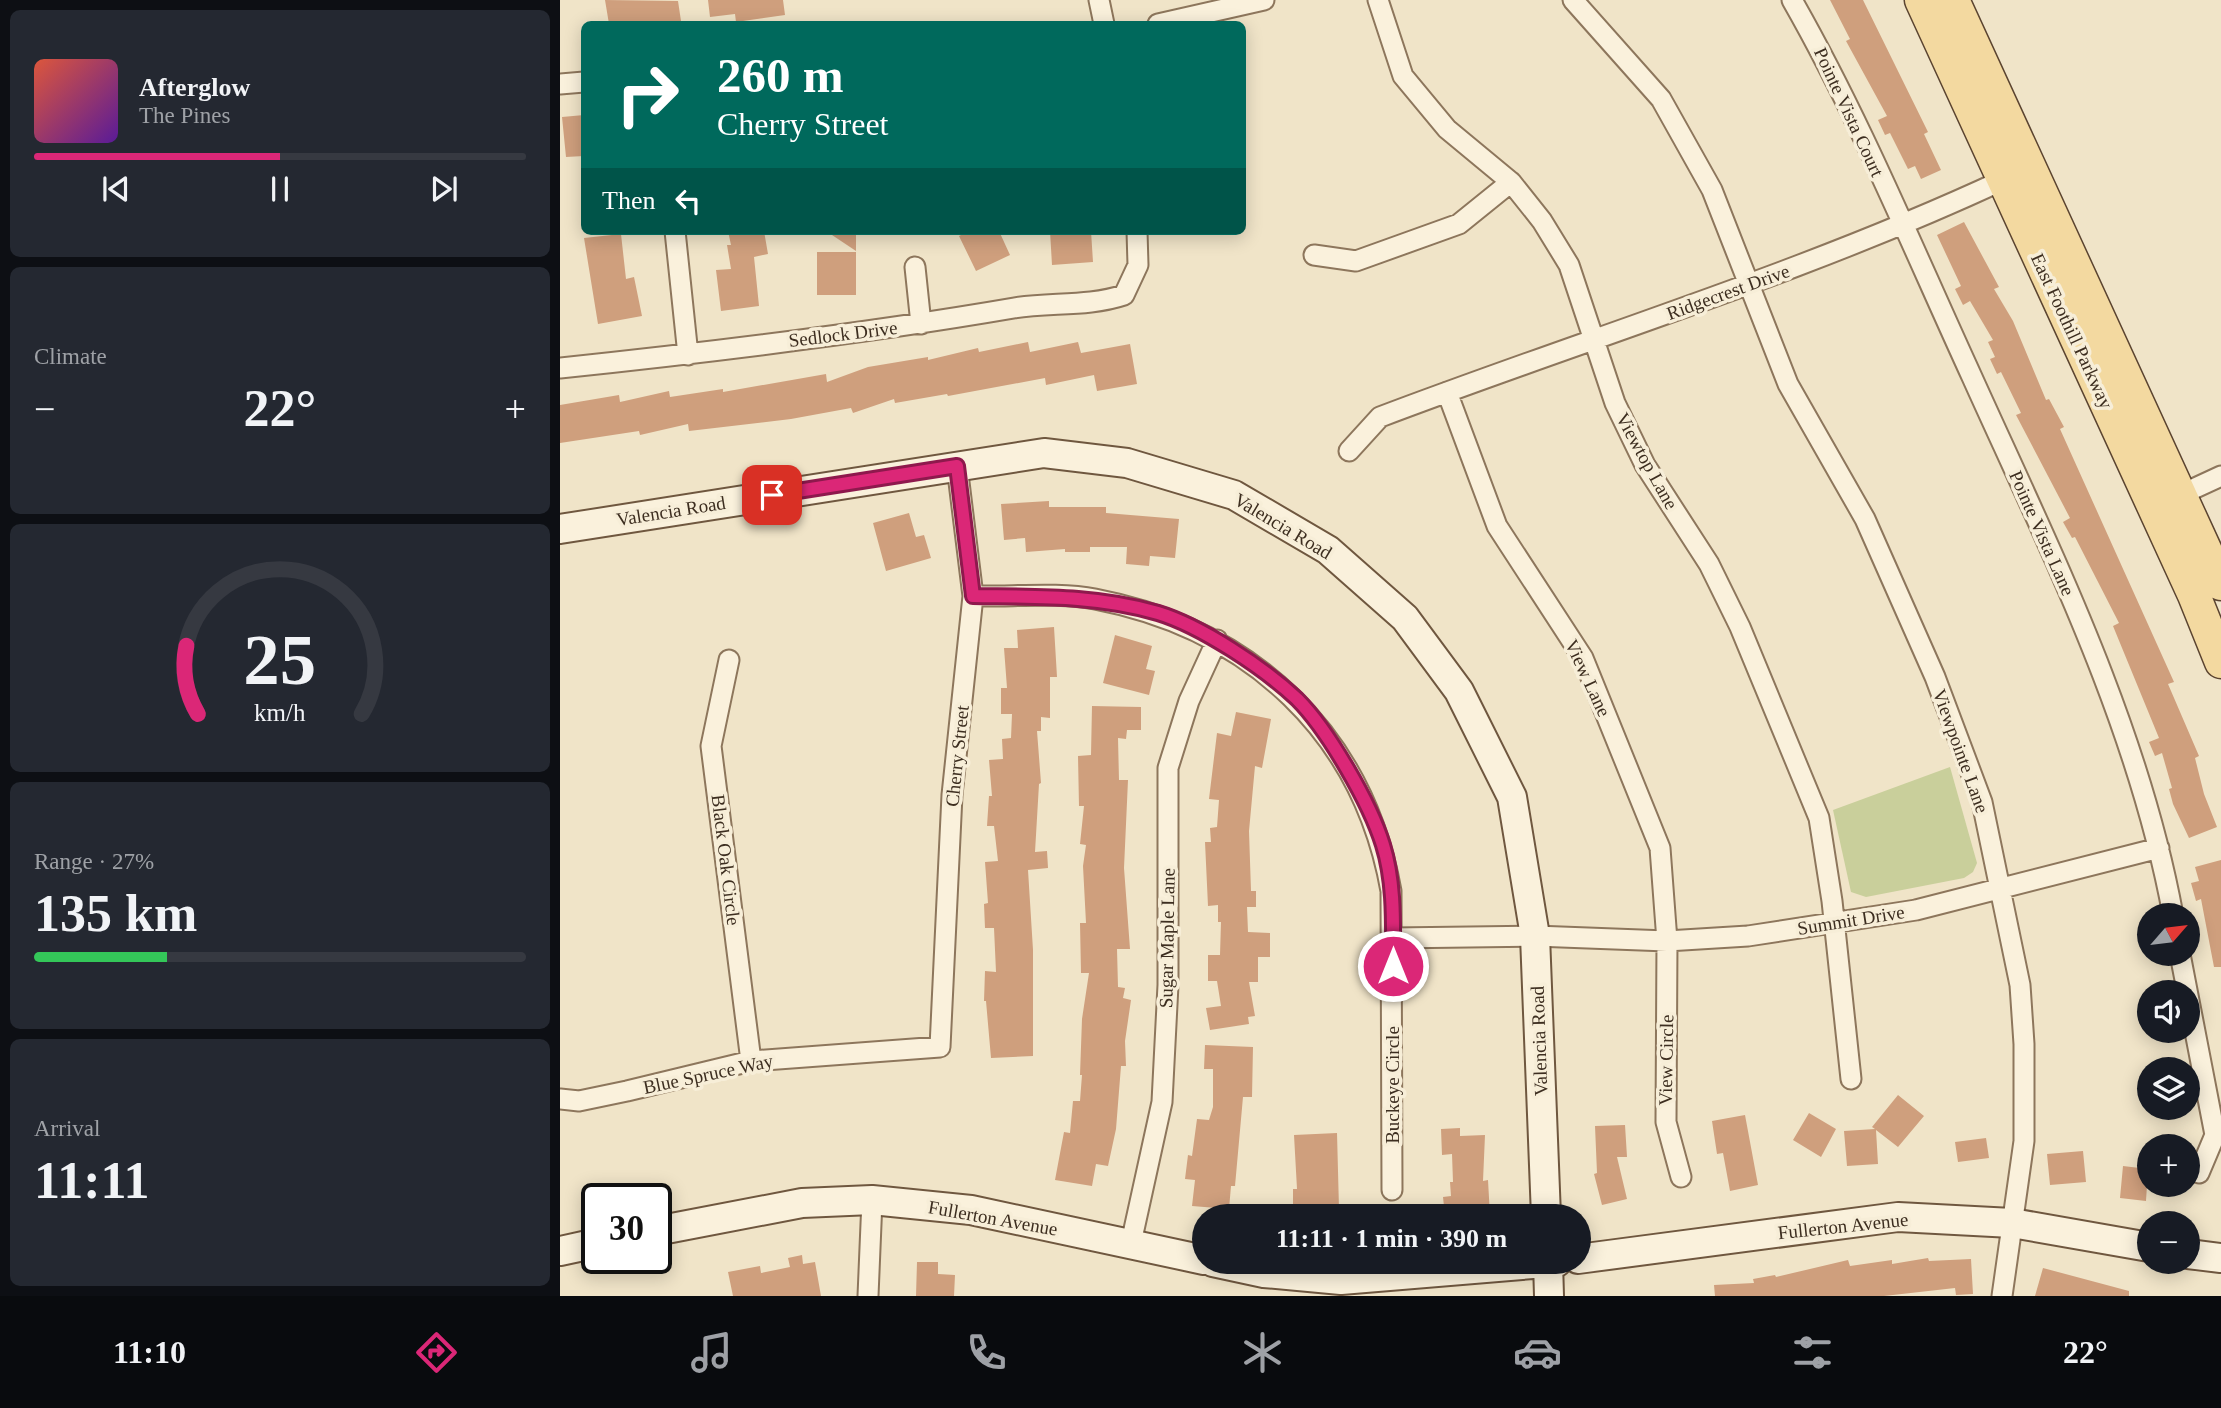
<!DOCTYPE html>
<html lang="en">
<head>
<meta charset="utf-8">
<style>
	body { margin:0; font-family:"Times New Roman",serif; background:#242831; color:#f1f3f6; height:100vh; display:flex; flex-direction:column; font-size:26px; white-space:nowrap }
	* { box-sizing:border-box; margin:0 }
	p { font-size:23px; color:#9ea1a6 }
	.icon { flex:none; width:38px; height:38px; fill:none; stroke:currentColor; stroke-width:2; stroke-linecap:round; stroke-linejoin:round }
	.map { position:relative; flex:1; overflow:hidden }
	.drawer { display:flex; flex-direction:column; gap:10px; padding:10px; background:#0d0f14; width:560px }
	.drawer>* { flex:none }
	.hud { position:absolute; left:21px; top:21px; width:665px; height:214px; border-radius:10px; box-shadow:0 4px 18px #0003; background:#00695c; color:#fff; overflow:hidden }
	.needle { width:46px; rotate:62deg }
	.buttons { position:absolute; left:1577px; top:903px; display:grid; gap:14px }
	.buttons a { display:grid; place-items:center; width:63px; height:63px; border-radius:50%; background:#171b24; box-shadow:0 4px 18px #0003; font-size:35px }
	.speed { position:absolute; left:21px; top:1183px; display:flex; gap:14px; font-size:35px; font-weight:700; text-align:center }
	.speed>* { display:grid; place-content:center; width:91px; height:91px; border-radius:50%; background:#171b24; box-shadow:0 4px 18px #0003; line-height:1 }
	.speed .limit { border:4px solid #111; border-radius:10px; background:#fff; color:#111 }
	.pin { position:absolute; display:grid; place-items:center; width:60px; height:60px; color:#fff; margin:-30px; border-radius:14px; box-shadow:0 4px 10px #0006 }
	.me { position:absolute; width:77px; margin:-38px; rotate:0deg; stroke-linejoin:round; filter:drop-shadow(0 0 5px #0008) }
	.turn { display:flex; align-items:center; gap:24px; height:147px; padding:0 21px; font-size:32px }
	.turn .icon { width:91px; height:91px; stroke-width:2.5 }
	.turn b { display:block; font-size:49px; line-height:60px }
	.then { display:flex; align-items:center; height:66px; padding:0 21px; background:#0003; gap:14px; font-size:26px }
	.big { font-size:52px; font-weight:800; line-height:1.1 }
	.drawer .widget { flex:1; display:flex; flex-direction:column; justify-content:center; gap:10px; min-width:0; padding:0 24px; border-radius:10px; background:#242831 }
	.drawer .dial { align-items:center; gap:0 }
	.dial svg { height:182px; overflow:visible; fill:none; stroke:#363941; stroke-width:7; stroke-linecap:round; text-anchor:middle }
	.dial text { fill:#f1f3f6; stroke:none }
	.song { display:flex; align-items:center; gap:21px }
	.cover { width:84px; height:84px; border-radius:10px; background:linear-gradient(135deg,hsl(10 70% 55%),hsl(270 70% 35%)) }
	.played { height:7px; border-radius:4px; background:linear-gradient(90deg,#db2777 50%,#363941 50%) }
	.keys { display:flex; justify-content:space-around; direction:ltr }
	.heat { display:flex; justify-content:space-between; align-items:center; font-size:38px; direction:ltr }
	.charge { height:10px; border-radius:5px; background:linear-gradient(90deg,#34c759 27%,#363941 0) }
	.trip { position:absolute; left:632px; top:1204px; width:399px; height:70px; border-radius:35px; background:#171b24; box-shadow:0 4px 18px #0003; font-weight:800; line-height:70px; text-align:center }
	.tabs { display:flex; height:112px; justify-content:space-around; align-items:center; background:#090b0e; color:#9ea1a6 }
	.tabs .icon { width:49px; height:49px }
	.tabs .on { color:#db2777 }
	.tabs b { font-size:32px; color:#f1f3f6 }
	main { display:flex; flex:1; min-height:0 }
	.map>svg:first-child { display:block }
	.park { fill:#c9cf9b }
	.building { fill:#cf9f7d }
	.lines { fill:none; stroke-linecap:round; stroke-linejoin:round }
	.street-casing { stroke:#8d765c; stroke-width:23 }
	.secondary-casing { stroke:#6f573f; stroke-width:32 }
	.primary-casing { stroke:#5b4430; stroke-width:35 }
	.street { stroke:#faf1dc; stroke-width:19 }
	.secondary { stroke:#faf1dc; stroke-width:28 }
	.primary { stroke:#f3d9a0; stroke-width:32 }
	.route-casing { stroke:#8e194d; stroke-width:18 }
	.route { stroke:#db2777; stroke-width:12 }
	.labels { text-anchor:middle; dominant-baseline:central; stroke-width:7; stroke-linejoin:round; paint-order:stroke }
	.street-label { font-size:19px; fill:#3d2e20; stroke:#f7eed8 }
</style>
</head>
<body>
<main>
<section class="drawer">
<div class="widget">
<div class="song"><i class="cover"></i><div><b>Afterglow</b><p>The Pines</p></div></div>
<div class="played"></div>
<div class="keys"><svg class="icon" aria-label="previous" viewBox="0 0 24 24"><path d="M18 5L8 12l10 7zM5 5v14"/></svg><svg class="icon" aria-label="pause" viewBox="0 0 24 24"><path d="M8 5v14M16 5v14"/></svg><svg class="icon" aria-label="next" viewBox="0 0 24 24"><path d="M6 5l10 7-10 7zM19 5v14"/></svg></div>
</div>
<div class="widget"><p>Climate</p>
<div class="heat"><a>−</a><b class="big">22°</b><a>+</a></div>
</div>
<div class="widget dial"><svg viewBox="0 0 100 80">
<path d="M14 69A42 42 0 1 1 86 69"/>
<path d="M14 69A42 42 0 0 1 9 39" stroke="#db2777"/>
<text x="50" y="56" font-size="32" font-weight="700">25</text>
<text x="50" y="72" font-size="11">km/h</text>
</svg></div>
<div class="widget"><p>Range · 27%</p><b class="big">135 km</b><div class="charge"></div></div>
<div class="widget"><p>Arrival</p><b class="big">11:11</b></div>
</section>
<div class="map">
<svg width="1661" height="1296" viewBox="0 0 1661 1296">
	<rect width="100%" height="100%" fill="#f0e4c8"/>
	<path class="park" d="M1390 767 1417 863 1413 872 1404 878 1306 897 1291 892 1273 810Z"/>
	<path class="building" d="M45 0 118 1 121 21 98 24H49Z
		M148 0H223L225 15 176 22 175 14 150 17Z
		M1270 0H1303L1368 132 1364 134 1381 170 1361 179 1355 166 1348 169 1330 133 1325 135 1318 120 1327 116 1286 41 1290 39Z
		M24 115V156L6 157 2 117Z
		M1404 222 1439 287 1434 289 1453 321 1486 400 1489 399 1504 427 1500 429 1614 682 1608 684 1639 756 1635 758 1644 794 1657 827 1629 838 1613 804 1609 789 1612 788 1602 753 1595 756 1589 742 1599 738 1553 626 1559 623 1515 537 1512 538 1503 522 1510 518 1456 415 1461 413 1441 372 1437 374 1430 359 1435 357 1428 342 1433 340 1410 301 1403 305 1395 289 1401 286 1377 235Z
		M168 231H204L208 254 194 257 199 306 161 311 156 270 171 269 167 245H171Z
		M266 231H296V251Z
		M409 231H439L450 255 416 271 399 236Z
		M490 231H531L533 262 492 265Z
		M61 234 66 279 74 277 82 316 38 324 24 238Z
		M257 252H296V295H257Z
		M468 342 470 352 518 342 521 353 570 344 577 384 537 391 534 375 486 385 485 378 388 396 387 394 335 403 334 399 293 413 291 408 231 419 129 431 128 424 80 435 79 431 0 443V405L59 395 60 402 109 391 110 397 163 389V392L266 374 267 382 308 367 368 357V360L418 348 419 352Z
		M489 501V507H546V513L619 519 615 558 590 556 589 566 566 564 567 547H530V552H505V549L466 552 465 538 444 540 441 504Z
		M349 513 356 537 364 535 371 558 326 571 313 523Z
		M494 627 497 677H490V718L481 717V731H477L481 783 479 784 475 852 487 851 488 868 468 870 473 950V1056L431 1058 426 1001H424L425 971 436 972 434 928H425L424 904 428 903 425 862 438 861 434 826H427L429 796H432L429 760 443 759 442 739 451 738 452 714H441V688H447L444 648H458L457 630Z
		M555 635 592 646 586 669 595 671 589 695 543 683Z
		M532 706 581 707V730H567L566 739 558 738 559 780H568L564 868 570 949H557L558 987 565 988 563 998 571 1000 565 1041 566 1066H561L556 1129 548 1166 536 1164 532 1186 495 1180 504 1132 510 1133 513 1101H520L522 1075H520L522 1019 529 973H521L520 923H526L523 866 526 845 520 844 524 806H519L518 756 531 755Z
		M676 712 711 719 702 768 695 766 689 831 691 891H696V907H687L688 932 710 933V957H698V982H689L695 1016 688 1017 689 1024 650 1030 646 1008 661 1006 657 981H648V955H660L661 922H658V905L648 906 645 842H651L650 828 657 827 659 800 649 799 657 733 671 736Z
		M1661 860V967H1654L1641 899 1636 901 1631 883 1639 881 1635 867Z
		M645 1045 693 1047 692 1097H683L675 1186H671L669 1209 632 1206 635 1180 625 1179 628 1155 632 1156 637 1119 649 1120 653 1107V1069H644Z
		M1338 1095 1364 1116 1338 1147 1316 1130 1318 1164 1287 1166 1284 1131 1315 1129 1312 1127Z
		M1249 1113 1276 1129 1261 1157 1233 1140Z
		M1185 1115 1198 1185 1170 1191 1163 1153 1157 1154 1152 1121Z
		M1065 1125 1067 1157H1057L1067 1199 1042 1205 1034 1174 1037 1173 1035 1126Z
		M900 1128V1136L925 1135 923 1181 928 1180 930 1216H885L883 1197 891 1196 890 1182H893L892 1154 882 1155 881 1129Z
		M777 1133 779 1209H769V1216H733V1189H737L734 1135Z
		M1426 1138 1429 1158 1398 1162 1395 1142Z
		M1523 1151 1526 1182 1490 1185 1487 1154Z
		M1563 1166 1588 1169 1586 1201 1560 1198Z
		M242 1255 243 1264 255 1262 261 1296H173L168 1272 200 1266 201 1273 230 1267 228 1258Z
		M1368 1258 1369 1261 1411 1259 1413 1294 1396 1295 1395 1288 1324 1296H1155L1154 1285 1194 1283 1193 1279 1215 1275 1216 1277 1288 1260 1290 1266 1332 1260V1264Z
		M357 1262H378V1274L395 1275 394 1296H356Z
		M1483 1268 1569 1291V1296H1475Z"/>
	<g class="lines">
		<g class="street-casing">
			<path id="street" d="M539 0 544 24
				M818 0 843 76 887 129 951 182 982 221 1009 265 1055 403 1085 465 1149 564 1180 627 1259 818 1272 901 1291 1079
				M1013 0 1101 99 1152 190 1228 384 1305 519 1375 677 1422 802 1460 985 1464 1044V1141L1442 1296
				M1232 0C1301 121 1354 251 1412 377 1491 552 1578 725 1613 915
				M598 24 704 0
				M0 84 24 82
				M115 231 128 355
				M754 255 796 261 899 224 951 182
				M355 267 361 324
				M0 368C152 352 303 334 454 308 491 302 528 307 564 295L578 265 577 231
				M887 392 937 526 1023 658 1100 848 1107 941 1106 1122 1121 1177
				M789 451 820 417C1028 338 1241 274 1443 180
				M1620 495 1661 476
				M413 596C451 597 499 592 535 599 691 629 803 733 831 891L832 1190
				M169 660 151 746 191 1061
				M833 938 975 936 1107 941 1188 936 1356 910 1599 848
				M1620 954 1655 1135 1639 1173
				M0 1099 19 1101 67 1091 191 1061 380 1047 392 795 413 596 397 466
				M571 1243 602 1102 608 985V768L629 701 657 640
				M308 1296 312 1200"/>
		</g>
		<g class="secondary-casing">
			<path id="secondary" d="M0 529 484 453 567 463 674 495 768 550 845 618 899 691 952 797 975 936 986 1216
				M96 1231 242 1203 312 1200 411 1210 644 1260
				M0 1251 37 1243
				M1628 1254 1661 1258
				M1018 1259 1338 1217 1452 1223 1589 1247
				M653 1262 704 1273 781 1280 997 1262
				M988 1262 989 1296"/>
		</g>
		<g class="primary-casing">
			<path id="primary" d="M1361 0 1634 595 1661 662
				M1393 0 1661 584"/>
		</g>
		<use href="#street" class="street"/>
		<use href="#secondary" class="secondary"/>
		<use href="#primary" class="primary"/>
	</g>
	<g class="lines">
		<g class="route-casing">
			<path id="route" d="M212 495 397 466 413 596C476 597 537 595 598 613 641 626 704 668 737 699 768 730 810 803 823 845 835 883 833 927 833 966"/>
		</g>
		<use href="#route" class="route"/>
	</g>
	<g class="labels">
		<g class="street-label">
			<text transform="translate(1289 112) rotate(65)">Pointe Vista Court</text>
			<text transform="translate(1168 292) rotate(-20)">Ridgecrest Drive</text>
			<text transform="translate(1512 331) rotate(65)">East Foothill Parkway</text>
			<text transform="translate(283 334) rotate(-7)">Sedlock Drive</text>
			<text transform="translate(1087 461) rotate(61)">Viewtop Lane</text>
			<text transform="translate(111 511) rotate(-9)">Valencia Road</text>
			<text transform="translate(723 526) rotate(31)">Valencia Road</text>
			<text transform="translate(1482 533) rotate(66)">Pointe Vista Lane</text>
			<text transform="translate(1028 678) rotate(65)">View Lane</text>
			<text transform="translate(1401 751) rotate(70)">Viewpointe Lane</text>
			<text transform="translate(397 756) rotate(-84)">Cherry Street</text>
			<text transform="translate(166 860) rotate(83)">Black Oak Circle</text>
			<text transform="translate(1291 920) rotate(-9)">Summit Drive</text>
			<text transform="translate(607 938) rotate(-89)">Sugar Maple Lane</text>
			<text transform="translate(979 1041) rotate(-92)">Valencia Road</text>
			<text transform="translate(1106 1060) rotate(-89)">View Circle</text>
			<text transform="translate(148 1074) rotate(-12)">Blue Spruce Way</text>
			<text transform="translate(832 1085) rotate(-90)">Buckeye Circle</text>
			<text transform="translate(433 1218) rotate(10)">Fullerton Avenue</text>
			<text transform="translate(1283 1226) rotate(-6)">Fullerton Avenue</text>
		</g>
	</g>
</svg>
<div class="buttons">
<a><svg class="needle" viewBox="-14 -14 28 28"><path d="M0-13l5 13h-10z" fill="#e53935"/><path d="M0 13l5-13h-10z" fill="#9ea1a6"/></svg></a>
<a><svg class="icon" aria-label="sound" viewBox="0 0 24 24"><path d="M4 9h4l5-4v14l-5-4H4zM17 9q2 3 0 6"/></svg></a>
<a><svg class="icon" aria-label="layers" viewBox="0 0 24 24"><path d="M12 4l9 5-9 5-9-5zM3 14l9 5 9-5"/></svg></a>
<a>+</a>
<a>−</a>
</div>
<div class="speed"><div class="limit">30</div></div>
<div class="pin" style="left:212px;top:495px;background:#d93025"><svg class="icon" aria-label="arrive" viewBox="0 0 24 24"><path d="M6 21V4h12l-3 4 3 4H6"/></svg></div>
<svg class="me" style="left:833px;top:966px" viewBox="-20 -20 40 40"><circle r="17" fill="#db2777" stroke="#fff" stroke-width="3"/><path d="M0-11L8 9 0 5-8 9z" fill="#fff"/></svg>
<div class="trip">11:11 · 1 min · 390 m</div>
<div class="hud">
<div class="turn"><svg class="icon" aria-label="right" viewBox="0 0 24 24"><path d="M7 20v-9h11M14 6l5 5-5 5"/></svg><div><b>260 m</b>Cherry Street</div></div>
<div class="then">Then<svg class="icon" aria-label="left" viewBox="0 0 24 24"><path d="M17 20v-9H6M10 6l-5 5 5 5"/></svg></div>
</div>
</div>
</main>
<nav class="tabs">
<b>11:10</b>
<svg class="icon on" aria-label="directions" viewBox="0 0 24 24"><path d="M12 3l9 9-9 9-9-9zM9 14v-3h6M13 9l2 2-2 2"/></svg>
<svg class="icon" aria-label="music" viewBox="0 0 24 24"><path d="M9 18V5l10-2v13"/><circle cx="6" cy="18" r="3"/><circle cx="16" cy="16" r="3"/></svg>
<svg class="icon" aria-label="phone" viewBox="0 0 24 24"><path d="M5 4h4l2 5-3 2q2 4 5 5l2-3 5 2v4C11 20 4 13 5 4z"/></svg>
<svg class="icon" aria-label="climate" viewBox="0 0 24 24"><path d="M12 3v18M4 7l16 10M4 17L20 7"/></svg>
<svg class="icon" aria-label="car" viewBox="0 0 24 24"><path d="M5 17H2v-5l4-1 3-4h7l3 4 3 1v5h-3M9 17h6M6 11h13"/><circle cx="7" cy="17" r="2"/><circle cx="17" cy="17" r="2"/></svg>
<svg class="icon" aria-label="filters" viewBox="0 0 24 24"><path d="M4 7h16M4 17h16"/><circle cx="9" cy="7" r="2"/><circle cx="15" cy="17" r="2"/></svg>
<b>22°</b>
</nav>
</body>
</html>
